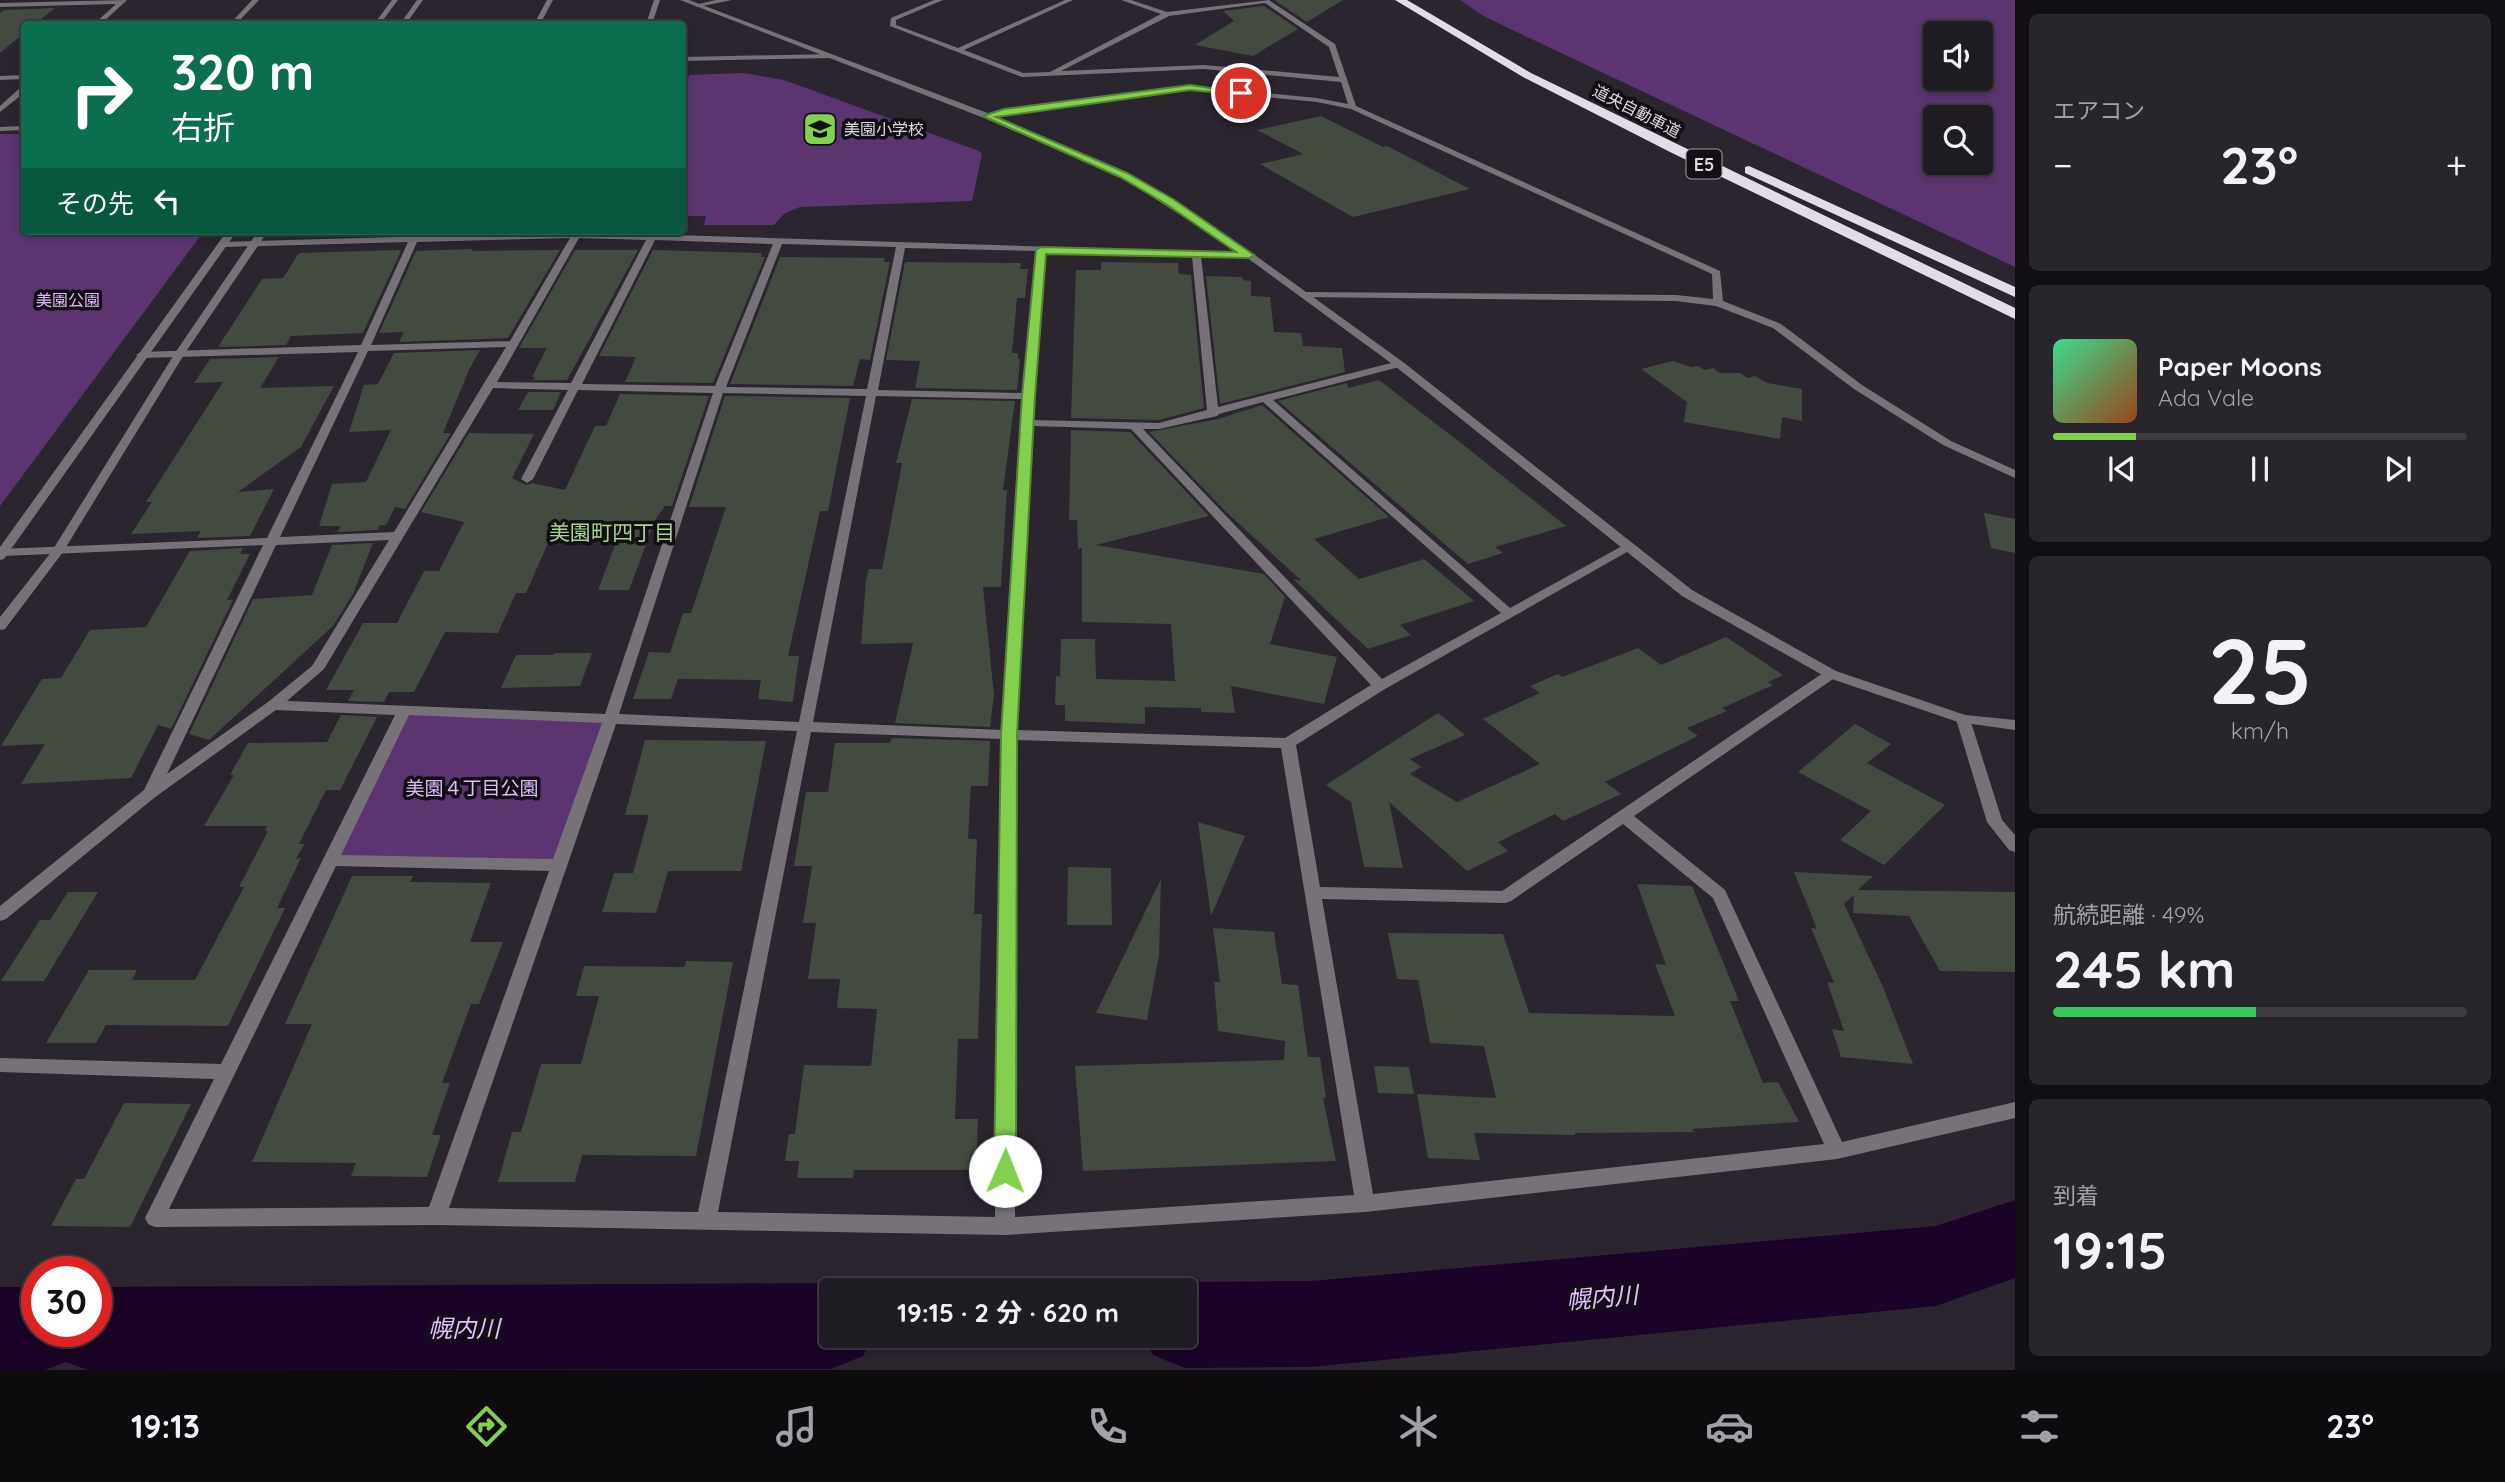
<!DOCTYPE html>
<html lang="ja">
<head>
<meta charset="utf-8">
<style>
	body { margin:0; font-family:Quicksand,"Noto Sans JP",sans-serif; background:#28252c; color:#f1f3f6; height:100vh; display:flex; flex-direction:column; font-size:26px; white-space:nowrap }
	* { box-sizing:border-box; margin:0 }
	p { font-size:23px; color:#a2a1a6 }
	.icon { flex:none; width:38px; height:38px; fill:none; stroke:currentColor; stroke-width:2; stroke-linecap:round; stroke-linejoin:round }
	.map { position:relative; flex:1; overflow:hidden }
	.sheet { display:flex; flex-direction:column; gap:14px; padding:14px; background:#120f14; width:490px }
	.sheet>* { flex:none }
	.top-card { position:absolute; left:21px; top:21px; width:665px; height:214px; border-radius:7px; box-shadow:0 4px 10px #0003,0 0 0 2px #3d3a41; background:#0b6e4f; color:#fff; overflow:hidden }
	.fabs { position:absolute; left:1923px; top:21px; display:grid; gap:14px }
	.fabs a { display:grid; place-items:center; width:70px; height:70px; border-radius:7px; background:#201c24; box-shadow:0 4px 10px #0003,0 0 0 2px #3d3a41; font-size:35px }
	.speed { position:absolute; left:21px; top:1256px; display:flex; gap:14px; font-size:35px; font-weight:700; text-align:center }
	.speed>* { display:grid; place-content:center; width:91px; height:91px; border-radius:50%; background:#201c24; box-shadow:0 4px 10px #0003,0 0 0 2px #3d3a41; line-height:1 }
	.speed .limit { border:10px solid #d22; background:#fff; color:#111 }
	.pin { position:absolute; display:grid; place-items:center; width:60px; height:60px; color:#fff; margin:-30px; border:4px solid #fff; border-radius:50%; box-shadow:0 2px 7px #0007 }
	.me { position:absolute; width:77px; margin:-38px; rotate:1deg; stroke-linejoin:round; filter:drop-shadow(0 0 5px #0008) }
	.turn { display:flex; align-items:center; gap:24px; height:147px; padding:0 35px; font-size:32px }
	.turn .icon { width:91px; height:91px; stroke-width:2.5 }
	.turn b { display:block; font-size:49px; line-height:60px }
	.then { display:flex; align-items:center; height:66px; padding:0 35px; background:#0003; gap:14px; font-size:26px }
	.big { font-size:52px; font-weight:700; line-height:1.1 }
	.sheet .card { flex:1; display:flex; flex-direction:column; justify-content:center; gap:10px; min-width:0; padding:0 24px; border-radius:10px; background:#28252c }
	.sheet .dial { align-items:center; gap:0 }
	.dial b { font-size:91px; line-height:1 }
	.song { display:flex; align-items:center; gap:21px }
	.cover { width:84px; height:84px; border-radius:10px; background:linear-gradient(135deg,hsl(150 70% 55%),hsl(20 70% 35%)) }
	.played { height:7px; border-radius:4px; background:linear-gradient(90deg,#83d04e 20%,#3d3a41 20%) }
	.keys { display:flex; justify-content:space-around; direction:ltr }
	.heat { display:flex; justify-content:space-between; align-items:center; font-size:38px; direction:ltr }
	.charge { height:10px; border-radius:5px; background:linear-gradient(90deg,#34c759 49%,#3d3a41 0) }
	.trip { position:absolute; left:819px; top:1278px; width:378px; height:70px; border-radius:7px; background:#201c24; box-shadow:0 4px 10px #0003,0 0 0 2px #3d3a41; font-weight:700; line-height:70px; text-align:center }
	.dock { display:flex; height:112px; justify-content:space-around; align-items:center; background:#0d0b0e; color:#a2a1a6 }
	.dock .icon { width:49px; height:49px }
	.dock .selected { color:#83d04e }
	.dock b { font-size:32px; color:#f1f3f6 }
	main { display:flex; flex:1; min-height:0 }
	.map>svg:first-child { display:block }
	.green { fill:#5a3570; fill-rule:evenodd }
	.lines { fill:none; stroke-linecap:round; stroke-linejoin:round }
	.river { fill:#1a0326; fill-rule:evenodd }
	.building { fill:#434a3f }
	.minor { fill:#767278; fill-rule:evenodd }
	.tertiary { fill:#767278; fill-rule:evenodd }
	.motorway { fill:#e4dbea; fill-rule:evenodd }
	.route { fill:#83d04e; stroke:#558733; stroke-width:2 }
	.labels { text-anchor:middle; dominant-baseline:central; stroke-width:7; stroke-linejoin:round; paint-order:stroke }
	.far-street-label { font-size:16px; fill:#ded9e1; stroke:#120f14 }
	.far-poi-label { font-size:16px; fill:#ded9e1; stroke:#120f14; text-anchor:start }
	.far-park-label { font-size:16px; fill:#dfbbf8; stroke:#120f14 }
	.shield { fill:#120f14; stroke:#a19ca4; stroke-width:2 }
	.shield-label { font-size:18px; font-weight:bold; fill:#ded9e1 }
	.park-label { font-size:19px; fill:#dfbbf8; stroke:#120f14 }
	.neighbourhood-label { font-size:21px; fill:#a8d391; stroke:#120f14 }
	.near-water-label { font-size:24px; font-style:italic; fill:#e5c0fd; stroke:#120f14 }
</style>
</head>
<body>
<main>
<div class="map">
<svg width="2015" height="1370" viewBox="0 0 2015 1370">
	<rect width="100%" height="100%" fill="#2b2530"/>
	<path class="green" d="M1460 0H2015V267L1485 17ZM1936 33H1981V79H1936ZM1981 117V163H1936V117Z
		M743 73 784 80 979 151 982 154 972 201 800 207 784 214 774 225H704L706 216H683L682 104 689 75Z
		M0 134H24V231H204L0 506Z
		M404 710 611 718 558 865 332 860Z"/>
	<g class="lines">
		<path class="river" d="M2015 1200V1278L1936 1306 1311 1367 1185 1368 1153 1355 1144 1335H1185V1290H1166L1185 1282 1311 1281 1936 1226Z
			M831 1283 848 1290H831V1335H873L863 1356 831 1369 88 1370 66 1362 45 1370H0V1287H37V1332H96V1287Z"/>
	</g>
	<path class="building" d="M1274 0H1343L1307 22Z
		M1264 6 1298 29 1253 56 1195 45 1234 21 1223 11Z
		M55 8 35 24H24V33L0 53V13L4 10Z
		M1321 116 1383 147 1387 146 1470 189 1353 217 1260 164 1303 154 1257 130Z
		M472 249 471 251 560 250 508 338 399 342 404 332 379 333 416 251Z
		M399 250 401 251 363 333 291 336 286 345 218 347 262 279 283 278 299 253Z
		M575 250H638L567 380H534L535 377H532L547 348H519Z
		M653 250 762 253 761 257H765L713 383 625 382 636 357 599 356Z
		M780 257 885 258 884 262H890L870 360 860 359 853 386 730 384Z
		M905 262 1021 263 1020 269H1028L1025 298H1017L1012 353H1018V359H1020L1017 390 915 388 920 361 886 360Z
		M1101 262 1178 263 1179 274 1191 275 1204 408 1159 420 1071 418 1076 270H1101Z
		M1206 276 1242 277 1243 280 1251 281V296L1270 297 1274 332 1301 333 1303 346 1342 348 1345 372 1220 404Z
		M480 350 469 370 443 433H451L405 509 395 507 386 525H380L378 530 338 532 340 526H319L332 484 366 482 391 430 349 432 364 385 378 384 394 353Z
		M279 357 260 388 334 386 301 447 238 492 274 489 250 536 197 538 201 531 131 534 152 502H146L223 382 194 383 210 359Z
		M1673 361 1691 367 1698 366 1705 370 1713 368 1720 373H1740L1748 378 1755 376 1767 383 1802 389V421L1782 417 1780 439 1684 422 1687 402 1641 369Z
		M1379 380 1466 447 1566 526 1495 547 1503 553 1468 564 1278 401 1347 383 1348 388Z
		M528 392H561L553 410H518Z
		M620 394 709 396 672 506H665L655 520 629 590H598L619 534H552L526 593H516L498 633 445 632 414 692H389L384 702 348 701 354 690H326L363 623H397L424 571H439L464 522 421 512 469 433 534 434 512 478 526 485 532 483 565 490 595 426H606Z
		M725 396 850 398 828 511H820L788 656H799L793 702 758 699 761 680 678 679 671 699H633L649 652 670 653 683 613H691L726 507H689Z
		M912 399 1015 401 1003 490H1007L1001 587H983L994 695 990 727 895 723 913 643 861 644 866 581 869 569H882L902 463H896Z
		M1262 405 1389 517 1314 539 1359 579 1424 559 1474 601 1400 625 1411 635 1368 649 1293 579 1302 581 1226 512 1149 432 1218 419Z
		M1071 430 1130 432 1209 516 1096 545 1264 574 1285 597 1270 644 1337 657 1324 704 1231 686 1235 713 1201 712V708L1145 707V724L1065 721V705H1055L1056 676 1060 677 1061 639H1095L1096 679 1175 681 1171 624 1082 622V548L1078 549 1077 520H1069Z
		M1984 513 2015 519V553L1991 548Z
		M373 543 353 594 333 626 209 740 189 734 253 599 312 595 332 545Z
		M243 548 240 554H250L227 600H233L171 729 158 725 131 778 21 784 45 744 1 746 42 679 61 678 90 630 146 627 190 551Z
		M1726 637 1783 675 1768 682 1773 685 1722 708 1727 711 1687 728 1698 736 1605 782 1621 794 1563 821 1555 814 1498 842 1508 851 1467 871 1389 802 1403 868 1364 867 1351 802 1326 785 1438 713 1465 735 1410 759 1421 767 1410 774 1457 802 1540 764 1483 719 1540 693 1530 686 1558 674 1562 677 1638 648 1661 665Z
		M554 653H592L580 686 501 688 516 655H553Z
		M341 715 377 717 340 790H326L299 844H304L296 859 301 858 277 908H285L228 1026 106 1025 96 1043H46L89 970H137L132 980H195L244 887H239L268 831H265L267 826H204L234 775H230L248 743 327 742Z
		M1855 724 1891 744 1867 763 1945 805 1884 865 1840 840 1871 811 1798 772Z
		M892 738 990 741 988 786H971L968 839H977L974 914H982L978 1039H958L955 1119H978L976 1170H854L853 1178H797L799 1161H785L789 1134H795L804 1065 871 1066 877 1009 837 1008 840 979H808L816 923H803L812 866H794L806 792H828L835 743H890Z
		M645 740 766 741 741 871H668L656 913 602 912 614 873H633L649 815H625Z
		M1198 822 1245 836 1211 916Z
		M1068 867 1111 868 1112 925H1067Z
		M1794 872 1873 876 1858 890 2015 892V972L1940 971 1909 916 1853 913 1854 895 1844 904 1883 987 1913 1064 1841 1057 1832 1029 1844 1031 1827 982 1834 983 1811 928 1817 929Z
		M352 876H413L410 882 491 883 470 942H503L479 1004H471L442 1083H450L432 1135H441L427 1177 351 1176 356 1163 252 1162 312 1024H285Z
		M1161 879 1159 955 1147 1020 1096 1013Z
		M1637 884 1692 886 1739 1001H1730L1763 1083 1778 1082 1799 1122 1692 1129 1694 1132 1575 1133V1135L1474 1133 1480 1160 1428 1158 1417 1094 1496 1098 1484 1046 1430 1043 1418 980 1397 979 1388 933 1503 934 1529 1013 1675 1016 1655 964 1666 965Z
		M68 892H98L44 981H1L40 920H50Z
		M1213 928 1274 932 1282 984 1298 985 1308 1057H1320L1326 1098H1323L1336 1161 1083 1171 1075 1066 1284 1060 1285 1041 1218 1031 1214 982H1220Z
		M686 961 733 962 696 1156 582 1155 575 1182H498L512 1132H521L541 1064H581L599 996H576L584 966 684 967Z
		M1374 1066 1409 1067 1414 1094 1378 1093Z
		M124 1103 191 1104 130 1227 51 1226 76 1179H84Z"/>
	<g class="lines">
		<path class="minor" d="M127 0 101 24H94L116 4 0 7V3Z
			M252 0H259L236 24H230Z
			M547 0H553L540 24H534Z
			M654 0H660L652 24H646Z
			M716 0H732L697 7 694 5Z
			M934 0H943L896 20V25L958 48 1065 0H1073L964 50 1023 73 1050 72 1161 14 1121 0H1131L1167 12 1269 0 1335 44 1356 106 1720 271 1723 301 1781 324 1862 385 1951 441 2015 470V478L1943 445 1854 389 1773 328 1716 306 1676 301 1300 297V293L1303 292 1676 295 1713 299 1712 274 1351 109 1317 102 1190 90 984 118V114L1005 109 1190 86 1317 98 1348 104 1341 82 1204 69 1022 77 890 26 891 18ZM1265 3 1329 47 1339 77 1204 65 1061 71 1169 16Z
			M832 54V58H829L682 61V57Z
			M24 75V79L0 80V76Z
			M21 87H24V93L0 112V106Z
			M24 126V130L0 131V127Z
			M576 232 1252 253 1254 255 1249 258 1201 256 1218 407 1399 361 1403 362V366L1273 400 1510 608 1624 545H1632L1634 548 1385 689 1296 745 1320 887 1502 891 1826 671H1836L1838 674 1836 677 1634 816 1725 890 1842 1142 2015 1102V1118L1837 1159 1365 1212 1005 1235 436 1225 155 1227 148 1224 145 1218 214 1079 0 1072V1058L221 1064 395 715 276 710 154 798 6 919 0 921V906L144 790 263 545 3 556 0 555V549L267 538 358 352 141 358 136 355 141 352 361 345 408 242 223 247 220 246V242ZM570 238 510 341 371 345 417 242ZM579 238 646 240 571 383 497 382ZM655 240 773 244 715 386 582 384ZM782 244 896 247 867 389 726 387ZM905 248 1036 251 1023 393 878 390ZM1046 252 1192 256 1207 410 1159 423 1032 420ZM506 347 394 532 280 537 368 351ZM493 388 568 390 521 479 527 483 533 479 578 390 713 393 605 714 287 701 324 669ZM723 393 866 396 799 722 619 714ZM876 396 1022 399 1002 730 813 722ZM1263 402 1501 613 1382 679 1143 429H1159L1217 416 1219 414ZM1032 426 1131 429 1371 685 1285 738 1016 730ZM389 540 312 666 268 702 167 774 276 545ZM409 715 602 723 553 859 341 855ZM616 724 797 731 698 1212 449 1208ZM811 732 1002 739 995 1217 718 1212ZM1016 740 1281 748 1354 1195 1015 1217ZM1623 824 1713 898 1824 1144 1373 1194 1322 899 1505 903 1511 901ZM336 866 549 871 429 1207 169 1209Z
			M1963 714 1970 719 2002 820 2015 835V852L2009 850 1987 822 1956 719Z"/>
		<path class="tertiary" d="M392 0H398L380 24H374Z
			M417 0H423L406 24H400Z
			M680 0H689L990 114 1127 173 1252 253 1403 362 1692 590 1836 671 1965 715 2015 720V730L1958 722 1826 677 1682 596 1395 366 1246 257 1121 177 984 118Z
			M227 231H237L4 559 0 560V547Z
			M258 231H268L185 353 63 552 5 629 0 630V617L52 551 175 353Z"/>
		<path class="motorway" d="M1395 0H1407L1531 73 2015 308V319L1670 152 1523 77Z
			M1749 166 2015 287V297L1745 173V167Z"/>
	</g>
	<path class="route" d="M1190 85 1245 93 1241 95 1190 90 996 117 1127 173 1173 199 1254 255 1249 258 1046 254 1035 396 1017 735 1016 1171 1013 1178 1005 1181 998 1178 994 1171 1001 735 1022 396 1036 250 1041 247 1236 252 1166 204 1120 177 983 116 1004 109Z"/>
	<defs>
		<g id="school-square" transform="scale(1.75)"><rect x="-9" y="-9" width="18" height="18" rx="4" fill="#83d04e" stroke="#120f14"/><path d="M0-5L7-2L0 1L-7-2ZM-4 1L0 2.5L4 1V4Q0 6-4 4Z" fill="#111"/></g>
	</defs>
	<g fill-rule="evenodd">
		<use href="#school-square" x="820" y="129"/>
	</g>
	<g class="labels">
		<g class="far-street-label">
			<text transform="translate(1637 111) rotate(27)">道央自動車道</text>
		</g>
		<g class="far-poi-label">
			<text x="844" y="129">美園小学校</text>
		</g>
		<g class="far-park-label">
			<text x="68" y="300">美園公園</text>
		</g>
		<rect class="shield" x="1686.5" y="149.5" width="35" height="29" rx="5"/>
		<g class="shield-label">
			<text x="1704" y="164">E5</text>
		</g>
		<g class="park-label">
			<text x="472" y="788">美園４丁目公園</text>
		</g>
		<g class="neighbourhood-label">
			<text x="612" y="532">美園町四丁目</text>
		</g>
		<g class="near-water-label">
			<text transform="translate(1602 1297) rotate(-5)">幌内川</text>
			<text x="464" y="1328">幌内川</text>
		</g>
	</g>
</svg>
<div class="fabs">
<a><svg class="icon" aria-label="sound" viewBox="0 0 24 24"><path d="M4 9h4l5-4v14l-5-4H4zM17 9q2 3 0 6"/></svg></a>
<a><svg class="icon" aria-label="search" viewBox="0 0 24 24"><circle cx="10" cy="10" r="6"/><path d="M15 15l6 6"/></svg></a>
</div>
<div class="speed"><div class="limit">30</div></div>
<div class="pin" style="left:1241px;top:93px;background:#d93025"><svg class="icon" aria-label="arrive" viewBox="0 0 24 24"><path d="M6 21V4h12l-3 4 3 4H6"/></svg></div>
<svg class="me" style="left:1005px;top:1171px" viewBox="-20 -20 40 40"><circle r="19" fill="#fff"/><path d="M0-13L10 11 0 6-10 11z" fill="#83d04e"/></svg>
<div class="trip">19:15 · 2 分 · 620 m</div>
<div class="top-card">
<div class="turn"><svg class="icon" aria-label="right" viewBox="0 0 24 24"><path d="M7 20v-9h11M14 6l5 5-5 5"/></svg><div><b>320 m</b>右折</div></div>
<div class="then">その先<svg class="icon" aria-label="left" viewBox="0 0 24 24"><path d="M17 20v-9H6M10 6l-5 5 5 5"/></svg></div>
</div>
</div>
<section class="sheet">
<div class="card"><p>エアコン</p>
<div class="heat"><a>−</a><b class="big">23°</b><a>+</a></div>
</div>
<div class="card">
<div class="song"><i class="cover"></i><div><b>Paper Moons</b><p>Ada Vale</p></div></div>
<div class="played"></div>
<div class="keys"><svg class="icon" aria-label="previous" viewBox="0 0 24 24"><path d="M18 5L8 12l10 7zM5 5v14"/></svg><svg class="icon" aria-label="pause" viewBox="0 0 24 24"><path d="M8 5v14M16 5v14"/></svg><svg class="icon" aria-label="next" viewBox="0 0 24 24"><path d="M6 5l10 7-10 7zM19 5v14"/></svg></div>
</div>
<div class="card dial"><b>25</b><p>km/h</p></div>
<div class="card"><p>航続距離 · 49%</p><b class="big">245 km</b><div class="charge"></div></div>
<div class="card"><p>到着</p><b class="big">19:15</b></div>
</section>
</main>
<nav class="dock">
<b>19:13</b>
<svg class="icon selected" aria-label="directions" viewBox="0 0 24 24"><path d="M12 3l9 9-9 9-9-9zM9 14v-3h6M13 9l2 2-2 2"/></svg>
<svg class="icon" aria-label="music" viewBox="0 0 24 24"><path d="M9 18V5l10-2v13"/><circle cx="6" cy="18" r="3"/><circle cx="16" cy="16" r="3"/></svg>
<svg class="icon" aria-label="phone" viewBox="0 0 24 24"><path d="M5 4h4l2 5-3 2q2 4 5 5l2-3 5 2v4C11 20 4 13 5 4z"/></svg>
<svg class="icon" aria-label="climate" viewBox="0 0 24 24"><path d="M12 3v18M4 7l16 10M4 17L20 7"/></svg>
<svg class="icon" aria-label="car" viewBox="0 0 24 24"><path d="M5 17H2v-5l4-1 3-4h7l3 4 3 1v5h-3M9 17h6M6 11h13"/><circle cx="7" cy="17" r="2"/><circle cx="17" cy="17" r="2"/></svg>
<svg class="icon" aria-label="filters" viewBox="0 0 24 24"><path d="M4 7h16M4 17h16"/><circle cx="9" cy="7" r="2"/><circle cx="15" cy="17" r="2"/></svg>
<b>23°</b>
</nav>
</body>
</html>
